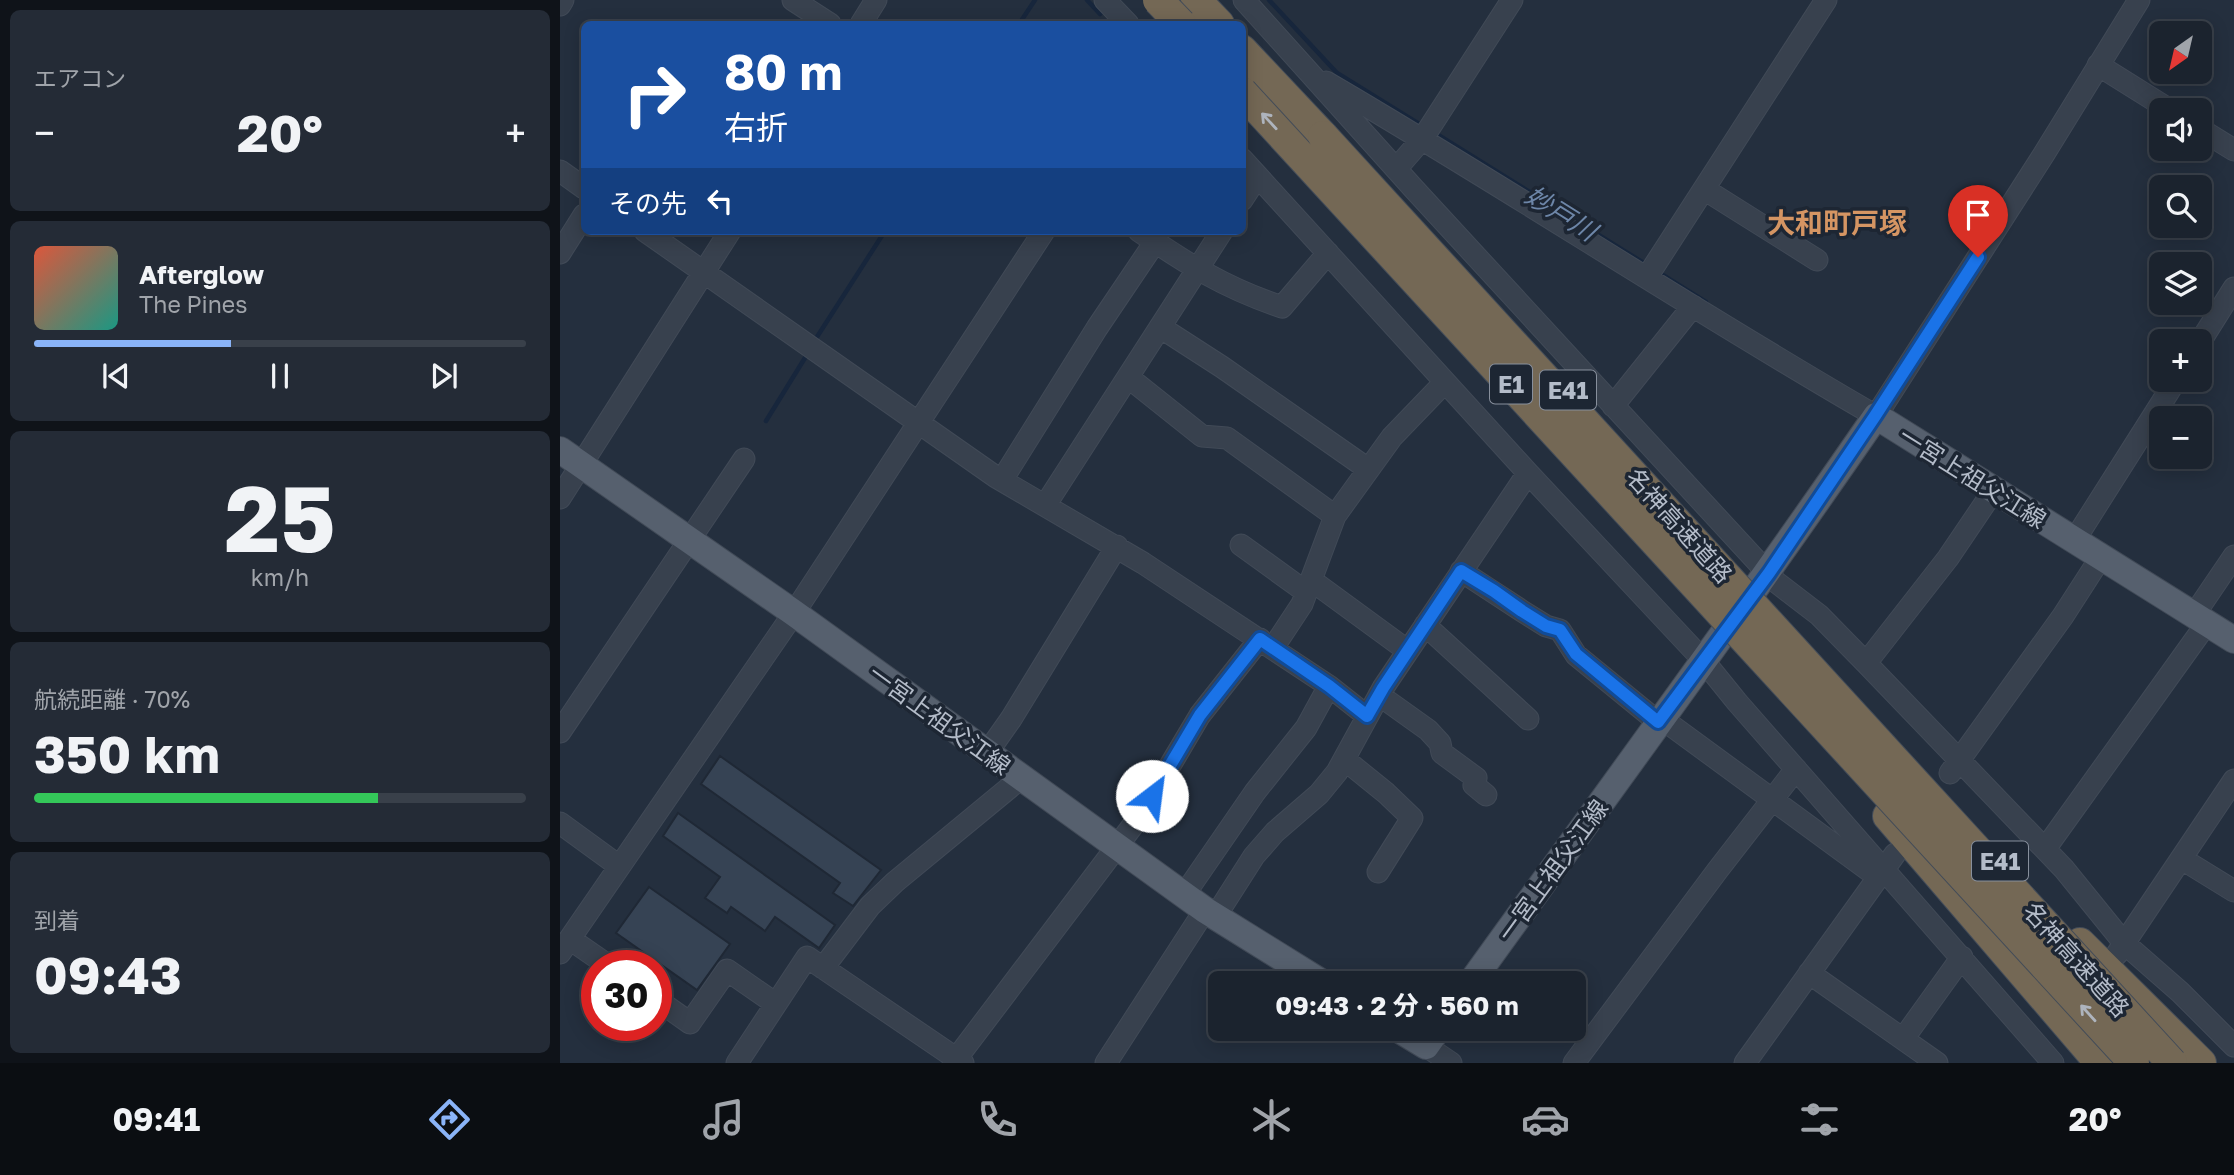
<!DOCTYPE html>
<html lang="ja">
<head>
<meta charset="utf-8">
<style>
	body { margin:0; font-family:"Golos Text","Noto Sans JP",sans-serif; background:#242b36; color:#f1f3f6; height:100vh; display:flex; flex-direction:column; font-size:26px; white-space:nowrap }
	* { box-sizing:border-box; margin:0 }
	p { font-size:23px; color:#a0a4aa }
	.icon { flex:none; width:38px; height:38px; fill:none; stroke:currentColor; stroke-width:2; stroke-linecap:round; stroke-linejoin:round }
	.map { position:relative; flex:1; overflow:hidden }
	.panel { display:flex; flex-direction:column; gap:10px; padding:10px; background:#0f1319; width:560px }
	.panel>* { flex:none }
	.top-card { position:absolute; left:21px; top:21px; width:665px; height:214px; border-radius:10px; box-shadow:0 4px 18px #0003,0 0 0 2px #39404a; background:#1a4fa0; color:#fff; overflow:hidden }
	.needle { width:46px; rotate:214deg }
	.controls { position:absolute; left:1589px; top:21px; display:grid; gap:14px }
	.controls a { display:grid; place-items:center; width:63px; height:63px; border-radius:10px; background:#1b232e; box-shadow:0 4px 18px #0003,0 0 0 2px #39404a; font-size:35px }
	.speed { position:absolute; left:21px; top:950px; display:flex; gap:14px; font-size:35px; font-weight:700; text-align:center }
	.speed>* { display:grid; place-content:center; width:91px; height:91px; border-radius:50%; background:#1b232e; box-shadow:0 4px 18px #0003,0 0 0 2px #39404a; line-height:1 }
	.speed .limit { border:10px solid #d22; background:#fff; color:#111 }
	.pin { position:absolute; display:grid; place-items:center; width:60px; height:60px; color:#fff; margin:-72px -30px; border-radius:50% 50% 50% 0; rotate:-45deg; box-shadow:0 0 7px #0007 }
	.pin .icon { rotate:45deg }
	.me { position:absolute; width:77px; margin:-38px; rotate:30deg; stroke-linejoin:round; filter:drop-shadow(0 0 5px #0008) }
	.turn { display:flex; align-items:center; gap:24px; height:147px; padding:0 28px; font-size:32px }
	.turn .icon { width:91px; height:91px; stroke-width:2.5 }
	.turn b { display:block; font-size:49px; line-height:60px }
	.then { display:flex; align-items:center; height:66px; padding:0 28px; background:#0003; gap:14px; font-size:26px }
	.big { font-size:52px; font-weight:700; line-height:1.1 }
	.panel .widget { flex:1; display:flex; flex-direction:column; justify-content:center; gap:10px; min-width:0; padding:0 24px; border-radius:10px; background:#242b36 }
	.panel .dial { align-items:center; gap:0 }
	.dial b { font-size:91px; line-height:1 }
	.song { display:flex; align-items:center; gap:21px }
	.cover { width:84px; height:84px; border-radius:10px; background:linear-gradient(135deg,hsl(10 70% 55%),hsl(170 70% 35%)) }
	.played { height:7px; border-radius:4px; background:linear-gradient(90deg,#8ab4f8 40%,#39404a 40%) }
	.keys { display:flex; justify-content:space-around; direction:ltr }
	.heat { display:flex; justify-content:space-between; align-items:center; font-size:38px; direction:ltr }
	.charge { height:10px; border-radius:5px; background:linear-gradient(90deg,#34c759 70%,#39404a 0) }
	.trip { position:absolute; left:648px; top:971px; width:378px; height:70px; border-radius:10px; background:#1b232e; box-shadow:0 4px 18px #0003,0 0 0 2px #39404a; font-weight:700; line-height:70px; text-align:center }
	.tab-bar { display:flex; height:112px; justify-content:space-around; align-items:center; background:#0b0e12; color:#a0a4aa }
	.tab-bar .icon { width:49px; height:49px }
	.tab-bar .on { color:#8ab4f8 }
	.tab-bar b { font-size:32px; color:#f1f3f6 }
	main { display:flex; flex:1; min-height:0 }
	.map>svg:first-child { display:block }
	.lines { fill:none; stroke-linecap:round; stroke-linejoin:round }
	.stream { stroke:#17263c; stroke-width:4.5 }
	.building { fill:#364354; stroke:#1f2835; stroke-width:2 }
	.minor-casing { stroke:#414a57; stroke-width:23 }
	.major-casing { stroke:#414a57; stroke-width:28 }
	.highway-casing { stroke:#434c59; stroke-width:32 }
	.minor { stroke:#38414e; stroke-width:21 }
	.major { stroke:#56606e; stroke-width:26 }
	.highway { stroke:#746855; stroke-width:30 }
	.highway-bridge-casing { stroke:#434c59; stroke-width:32; stroke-linecap:butt }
	.highway-bridge { stroke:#746855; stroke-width:30 }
	.oneway { stroke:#aeb4bd }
	.route-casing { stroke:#114b97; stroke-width:18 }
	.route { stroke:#1a73e8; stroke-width:12 }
	.labels { text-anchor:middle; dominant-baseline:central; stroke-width:7; stroke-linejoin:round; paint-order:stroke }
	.shield { fill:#1d2633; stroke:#878f9c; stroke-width:2 }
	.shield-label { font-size:23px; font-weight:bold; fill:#b4bcc9 }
	.street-label { font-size:24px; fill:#b4bcc9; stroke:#1d2633 }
	.water-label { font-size:26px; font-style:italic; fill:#6d86a8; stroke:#1d2633 }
	.quarter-label { font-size:28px; font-weight:bold; fill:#d59563; stroke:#1d2633 }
</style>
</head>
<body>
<main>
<section class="panel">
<div class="widget"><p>エアコン</p>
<div class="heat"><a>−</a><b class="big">20°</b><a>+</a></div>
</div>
<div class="widget">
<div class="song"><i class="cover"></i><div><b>Afterglow</b><p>The Pines</p></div></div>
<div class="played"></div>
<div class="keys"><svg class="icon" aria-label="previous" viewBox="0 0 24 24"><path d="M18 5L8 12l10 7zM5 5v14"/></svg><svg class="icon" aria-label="pause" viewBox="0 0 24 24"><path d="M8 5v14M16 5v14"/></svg><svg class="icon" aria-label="next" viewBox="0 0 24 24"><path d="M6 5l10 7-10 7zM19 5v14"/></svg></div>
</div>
<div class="widget dial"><b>25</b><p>km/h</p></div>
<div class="widget"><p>航続距離 · 70%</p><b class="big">350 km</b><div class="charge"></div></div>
<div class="widget"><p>到着</p><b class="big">09:43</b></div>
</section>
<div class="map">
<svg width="1674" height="1063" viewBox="0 0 1674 1063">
	<rect width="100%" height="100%" fill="#242f3e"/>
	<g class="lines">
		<path class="stream" d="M527 0 540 14 546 8
			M709 0 777 73 864 127
			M459 24 475 0
			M875 133 1087 265
			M1098 272 1146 302
			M255 340 325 231
			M206 421 248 353"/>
	</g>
	<path class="building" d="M160 756 321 870 293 906 273 893 280 883 141 784Z
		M118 813 275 925 259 948 215 917 205 931 171 907 167 913 145 898 160 877 103 836Z
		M89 887 170 944 137 990 56 933Z"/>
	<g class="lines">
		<g class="minor-casing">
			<path id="minor" d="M233 0 270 24
				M545 0 568 24
				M684 0 854 189 1216 582 1259 615 1306 663 1504 869 1564 943 1620 992 1674 1046
				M0 5 3 0
				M301 24 316 0
				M1538 65 1610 110
				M766 82C951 190 1130 309 1316 416L1484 154 1579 0
				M1640 129 1674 150
				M682 159 968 473 1143 660 1177 702 1493 1063
				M836 169 863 138 952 0
				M0 171 24 188
				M1144 189 1257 260
				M682 200 697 177
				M85 231 436 477 583 563 769 686 807 716
				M579 231C627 264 665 288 722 307L768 253
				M0 253 24 215
				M1087 277 1266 0
				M600 327 662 367 808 469
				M1640 342 1674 288
				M568 377 642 436 667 438 775 516
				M1053 406 1133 306
				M442 480 537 328 595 242
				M0 498 170 231
				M486 504 662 231
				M1514 541 1616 380
				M681 545 746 592
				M901 571 962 611 986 626 1000 630 1016 655 1098 722
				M751 580 848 651
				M1634 615 1674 556
				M865 625 968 719
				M713 648 742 604 775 516 832 437 885 382
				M1306 663 1388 558 1434 490
				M819 695 868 730 880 743 882 753 916 778 914 785 926 795
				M1101 718 1318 877
				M0 732 184 459
				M427 753 451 719 557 546
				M784 759 826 793 852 818 818 872
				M1390 773 1503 616 1541 557
				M0 823 59 866
				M1485 849 1647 623
				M1622 859 1674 891
				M624 895 695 792 746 728 769 686
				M655 917 694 856 715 832 759 794 777 772 823 688 968 473
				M10 939 49 966
				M0 953 234 613 484 231
				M1557 954 1674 780
				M263 968 310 906 335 882 461 778
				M1249 973 1377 1063
				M96 999 130 1023 167 970 216 1004
				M1343 1039 1402 957
				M866 1046 891 1063
				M177 1063 247 957 403 1063
				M393 1063 580 816 640 715 700 639
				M546 1063 645 910
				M1014 1063 1157 871 1236 769
				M1185 1063 1335 854"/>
		</g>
		<g class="major-casing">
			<path id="major" d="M0 450 234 613 645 910 764 984
				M910 984C1046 795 1184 608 1316 416L1674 640
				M838 1029 866 1046 878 1029"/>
		</g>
		<g class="highway-casing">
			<path id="highway" d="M636 0 659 24
				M682 50 763 136
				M1328 816 1540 1063
				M1520 943 1641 1063"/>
		</g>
		<use href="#minor" class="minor"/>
		<use href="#major" class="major"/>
		<use href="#highway" class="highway"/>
		<g class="highway-bridge-casing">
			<path id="highway-bridge" d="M598 0 621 24
				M682 92 1574 1063
				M763 136 1612 1063"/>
		</g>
		<use href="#highway-bridge" class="highway-bridge"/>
	</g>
	<defs><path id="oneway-shaft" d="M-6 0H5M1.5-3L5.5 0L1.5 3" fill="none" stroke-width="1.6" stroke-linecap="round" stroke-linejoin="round" transform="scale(1.75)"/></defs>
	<g class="oneway">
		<use href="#oneway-shaft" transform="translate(709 121) rotate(-133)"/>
		<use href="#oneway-shaft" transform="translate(1528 1013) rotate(-132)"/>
	</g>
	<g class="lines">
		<g class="route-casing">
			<path id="route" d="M592 796 640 715 700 639 769 686 807 716 823 688 901 571 934 591 962 611 986 626 1000 630 1016 654 1098 722 1209 573 1315 416 1418 257"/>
		</g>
		<use href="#route" class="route"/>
	</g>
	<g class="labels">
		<g class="shield">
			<rect x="930" y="364.5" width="42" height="39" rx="5"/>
			<rect x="980" y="370.5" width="56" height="39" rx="5"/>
			<rect x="1412" y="841.5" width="56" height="39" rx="5"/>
		</g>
		<g class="shield-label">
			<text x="951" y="384">E1</text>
			<text x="1008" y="390">E41</text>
			<text x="1440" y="861">E41</text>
		</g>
		<g class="street-label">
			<text transform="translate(1413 477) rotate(32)">一宮上祖父江線</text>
			<text transform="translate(1120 525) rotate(48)">名神高速道路</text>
			<text transform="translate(380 719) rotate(36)">一宮上祖父江線</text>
			<text transform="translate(992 870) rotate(-54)">一宮上祖父江線</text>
			<text transform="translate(1517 959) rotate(48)">名神高速道路</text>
		</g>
		<g class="water-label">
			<text transform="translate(1001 213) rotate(32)">妙戸川</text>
		</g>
		<g class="quarter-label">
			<text x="1277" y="222">大和町戸塚</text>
		</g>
	</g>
</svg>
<div class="controls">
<a><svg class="needle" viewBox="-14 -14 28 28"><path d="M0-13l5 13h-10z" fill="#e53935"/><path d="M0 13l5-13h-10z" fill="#a0a4aa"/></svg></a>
<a><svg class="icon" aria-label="sound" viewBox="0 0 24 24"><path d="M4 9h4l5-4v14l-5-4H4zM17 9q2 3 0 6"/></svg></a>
<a><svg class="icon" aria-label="search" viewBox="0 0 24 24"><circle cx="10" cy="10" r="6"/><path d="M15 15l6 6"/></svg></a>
<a><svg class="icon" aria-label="layers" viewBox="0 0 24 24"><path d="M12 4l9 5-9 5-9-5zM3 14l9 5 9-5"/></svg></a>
<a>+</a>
<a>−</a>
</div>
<div class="speed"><div class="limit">30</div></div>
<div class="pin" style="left:1418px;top:257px;background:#d93025"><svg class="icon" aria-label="arrive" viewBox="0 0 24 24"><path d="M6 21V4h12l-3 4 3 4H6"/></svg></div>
<svg class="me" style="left:592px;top:796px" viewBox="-20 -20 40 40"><circle r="19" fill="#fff"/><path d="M0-13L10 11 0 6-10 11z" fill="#1a73e8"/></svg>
<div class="trip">09:43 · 2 分 · 560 m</div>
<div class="top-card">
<div class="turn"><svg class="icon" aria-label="right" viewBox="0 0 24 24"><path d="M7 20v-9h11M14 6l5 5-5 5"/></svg><div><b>80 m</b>右折</div></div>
<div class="then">その先<svg class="icon" aria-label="left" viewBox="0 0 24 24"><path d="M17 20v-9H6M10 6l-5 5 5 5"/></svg></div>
</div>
</div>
</main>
<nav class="tab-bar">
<b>09:41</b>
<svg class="icon on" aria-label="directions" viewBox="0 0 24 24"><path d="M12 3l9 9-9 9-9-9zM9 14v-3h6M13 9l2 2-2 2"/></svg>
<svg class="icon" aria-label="music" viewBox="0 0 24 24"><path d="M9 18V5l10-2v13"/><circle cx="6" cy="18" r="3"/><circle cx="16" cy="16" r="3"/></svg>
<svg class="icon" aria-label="phone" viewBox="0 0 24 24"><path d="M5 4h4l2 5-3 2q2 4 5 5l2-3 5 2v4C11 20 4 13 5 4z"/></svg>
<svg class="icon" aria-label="climate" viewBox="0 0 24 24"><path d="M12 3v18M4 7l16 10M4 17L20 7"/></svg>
<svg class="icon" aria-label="car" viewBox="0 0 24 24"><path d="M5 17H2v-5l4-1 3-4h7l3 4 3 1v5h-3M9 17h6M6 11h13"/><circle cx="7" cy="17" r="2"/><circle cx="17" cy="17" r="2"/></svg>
<svg class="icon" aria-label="filters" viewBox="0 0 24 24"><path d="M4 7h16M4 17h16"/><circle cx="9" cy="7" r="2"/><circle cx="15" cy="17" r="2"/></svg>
<b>20°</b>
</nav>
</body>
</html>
